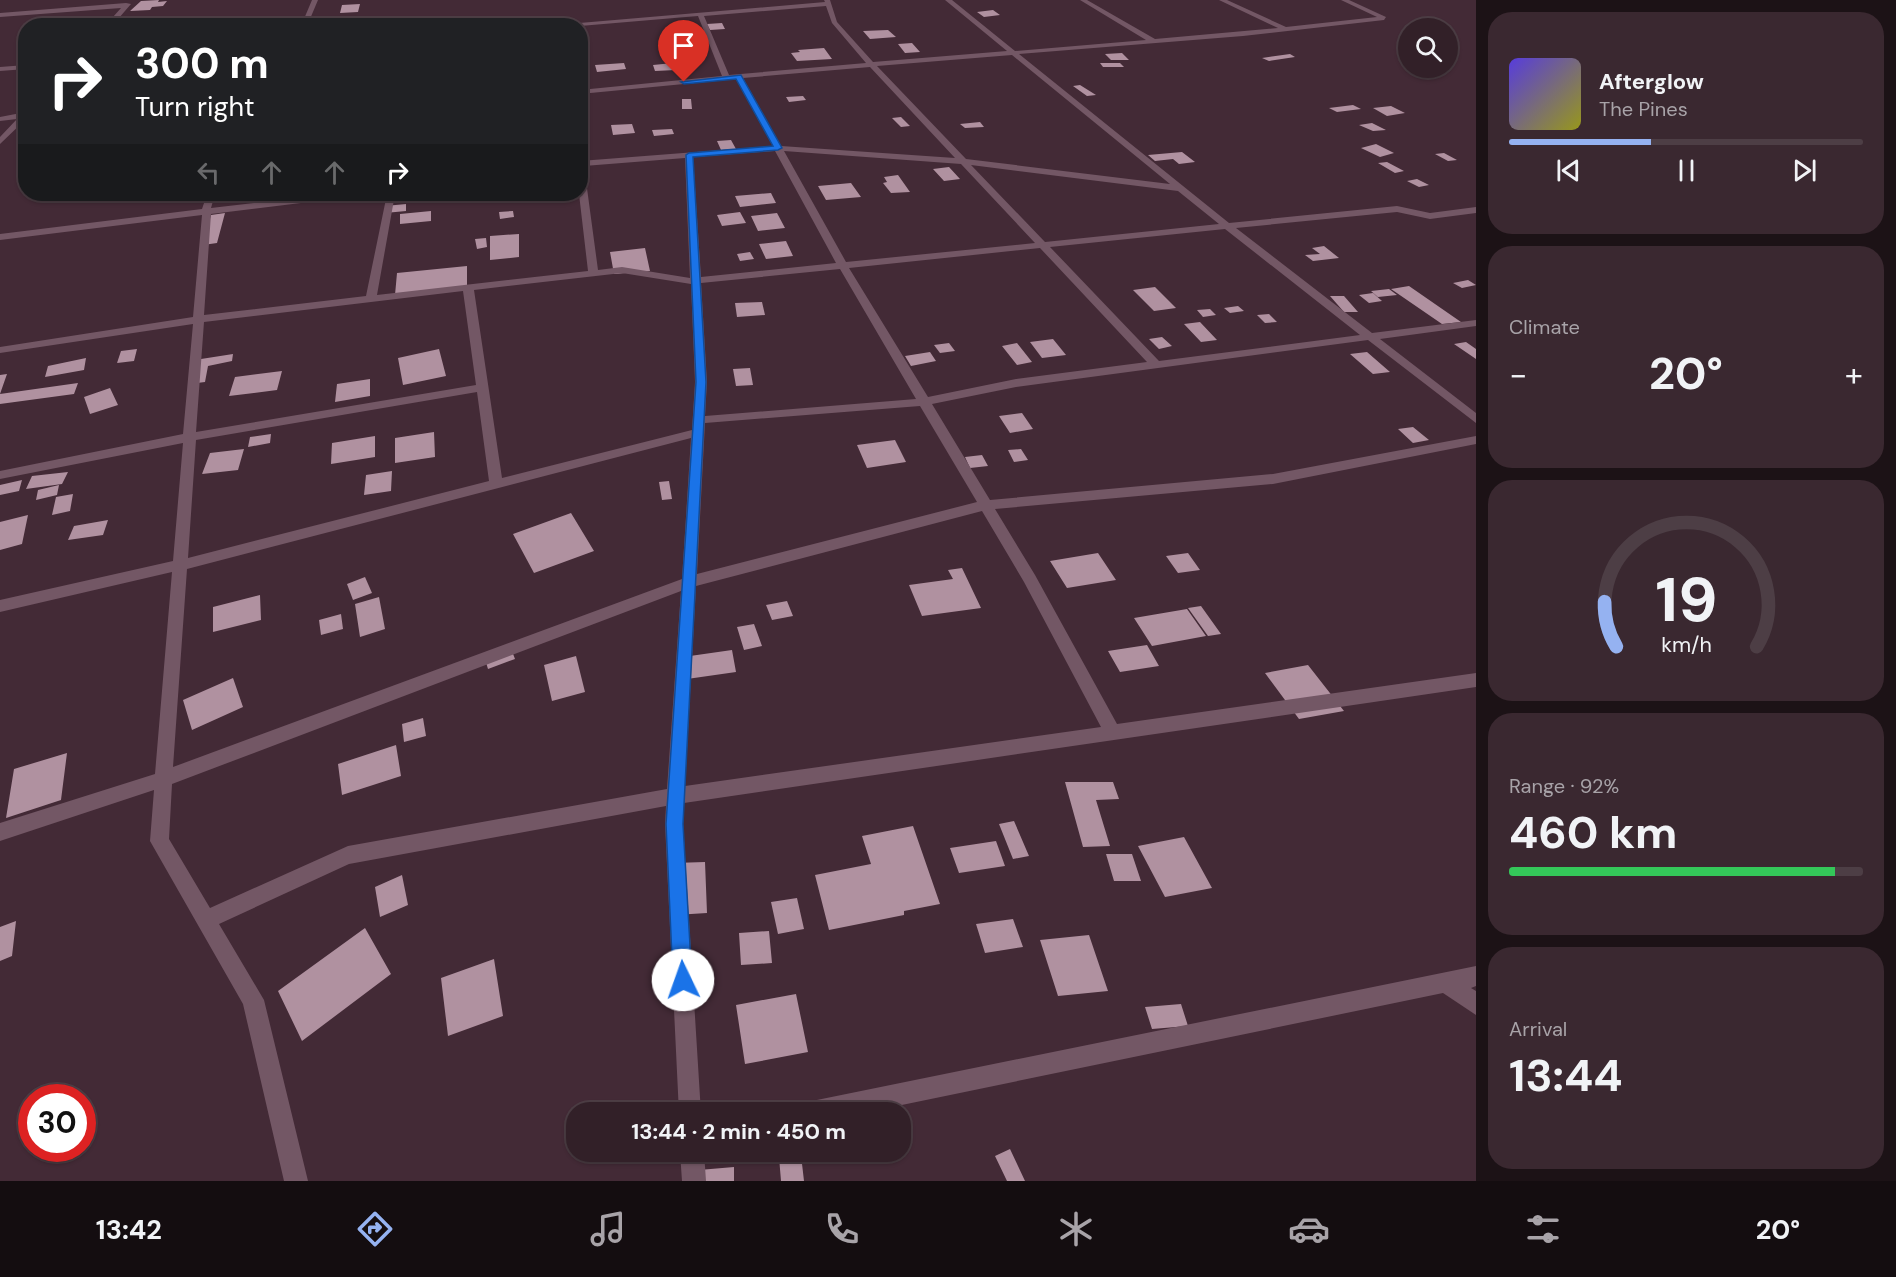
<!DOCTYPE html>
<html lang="en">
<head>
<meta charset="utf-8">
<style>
	body { margin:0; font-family:"DM Sans",sans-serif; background:#3a2830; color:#f1f3f6; height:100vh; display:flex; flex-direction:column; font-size:22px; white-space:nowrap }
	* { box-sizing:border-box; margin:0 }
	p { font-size:20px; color:#a8a3a8 }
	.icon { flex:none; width:33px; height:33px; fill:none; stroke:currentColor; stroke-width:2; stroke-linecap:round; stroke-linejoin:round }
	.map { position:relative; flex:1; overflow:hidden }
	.drawer { display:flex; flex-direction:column; gap:12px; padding:12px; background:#1c1216; width:420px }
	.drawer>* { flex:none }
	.guide { position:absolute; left:18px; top:18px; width:570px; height:183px; border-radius:24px; box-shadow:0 2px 4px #0004,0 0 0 2px #4d3e45; background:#202124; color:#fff; overflow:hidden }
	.buttons { position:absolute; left:1398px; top:18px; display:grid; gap:12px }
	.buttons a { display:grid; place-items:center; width:60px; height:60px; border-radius:50%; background:#322028; box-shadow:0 2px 4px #0004,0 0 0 2px #4d3e45; font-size:30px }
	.speed { position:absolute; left:18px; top:1084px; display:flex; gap:12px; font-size:30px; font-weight:700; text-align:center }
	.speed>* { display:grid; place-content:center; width:78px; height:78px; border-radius:50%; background:#322028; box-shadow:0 2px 4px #0004,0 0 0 2px #4d3e45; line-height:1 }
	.speed .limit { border:9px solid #d22; background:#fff; color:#111 }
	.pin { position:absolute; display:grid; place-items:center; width:51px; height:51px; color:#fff; margin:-62px -26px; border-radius:50% 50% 50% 0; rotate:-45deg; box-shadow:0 0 6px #0007 }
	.pin .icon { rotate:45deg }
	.me { position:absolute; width:66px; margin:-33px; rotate:357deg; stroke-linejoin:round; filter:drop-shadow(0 0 4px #0008) }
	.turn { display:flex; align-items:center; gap:21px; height:126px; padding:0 18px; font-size:27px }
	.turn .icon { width:78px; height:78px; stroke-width:2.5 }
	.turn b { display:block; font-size:42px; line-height:51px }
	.lanes { display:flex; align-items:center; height:57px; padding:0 18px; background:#0003; justify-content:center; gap:30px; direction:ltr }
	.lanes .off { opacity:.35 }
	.big { font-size:45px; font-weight:700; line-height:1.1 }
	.drawer .tile { flex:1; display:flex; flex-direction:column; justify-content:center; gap:9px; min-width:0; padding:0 21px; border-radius:24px; background:#3a2830 }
	.drawer .dial { align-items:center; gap:0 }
	.dial svg { height:156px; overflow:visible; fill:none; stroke:#4d3e45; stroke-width:7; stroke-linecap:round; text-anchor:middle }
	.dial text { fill:#f1f3f6; stroke:none }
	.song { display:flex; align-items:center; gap:18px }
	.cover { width:72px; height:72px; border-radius:9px; background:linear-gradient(135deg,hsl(250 70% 55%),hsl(60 70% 35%)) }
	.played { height:6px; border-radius:3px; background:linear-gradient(90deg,#95b2f1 40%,#4d3e45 40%) }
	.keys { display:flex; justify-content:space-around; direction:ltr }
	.heat { display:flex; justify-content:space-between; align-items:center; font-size:33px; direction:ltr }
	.charge { height:9px; border-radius:4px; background:linear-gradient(90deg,#34c759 92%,#4d3e45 0) }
	.trip { position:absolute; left:566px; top:1102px; width:345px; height:60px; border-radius:24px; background:#322028; box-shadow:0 2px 4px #0004,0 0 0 2px #4d3e45; font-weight:700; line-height:60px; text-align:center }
	.dock { display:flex; height:96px; justify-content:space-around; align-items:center; background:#140d10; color:#a8a3a8 }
	.dock .icon { width:42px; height:42px }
	.dock .selected { color:#95b2f1 }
	.dock b { font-size:27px; color:#f1f3f6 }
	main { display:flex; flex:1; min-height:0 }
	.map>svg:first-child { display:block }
	.building { fill:#b091a0 }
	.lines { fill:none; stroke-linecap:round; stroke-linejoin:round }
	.minor { fill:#735765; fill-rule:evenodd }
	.route { fill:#1a73e8; stroke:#114b97; stroke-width:1.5 }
</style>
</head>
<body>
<main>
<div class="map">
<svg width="1476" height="1181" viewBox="0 0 1476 1181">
	<rect width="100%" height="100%" fill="#432a36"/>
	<path class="building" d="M159 0 158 2 167 1 163 6 152 7 150 10 130 11 141 1Z
		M360 4 358 12 340 13 342 5Z
		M993 10 1000 15 984 17 977 12Z
		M242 17 239 22 207 25 211 19Z
		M722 23 725 29 710 30 707 24Z
		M888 30 896 37 870 39 863 31Z
		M912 43 920 52 905 53 898 44Z
		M824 48 832 59 797 61 791 53 800 52 798 50Z
		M1122 53 1129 60H1111L1105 54Z
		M1290 54 1295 57 1269 61 1262 58Z
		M624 63 626 69 597 72 595 65Z
		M673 63 676 70 655 71 653 65Z
		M1100 63H1120L1124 67H1103Z
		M1080 85 1096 95 1087 96 1073 86Z
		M803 96 806 100 789 102 786 97Z
		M682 99H691L692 109H682Z
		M1353 105 1361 109 1337 112 1329 108Z
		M1391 106 1405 113 1387 116 1373 108Z
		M901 117 910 126 901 127 892 118Z
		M980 122 984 127 965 128 960 124Z
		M1372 123 1386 130 1373 131 1359 125Z
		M632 124 635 133 613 135 611 125Z
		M672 129 674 134 654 136 652 130Z
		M731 140 736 149 721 150 717 141Z
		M1376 144 1394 153 1380 157 1361 148Z
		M1182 152 1195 162 1179 164 1173 159 1155 161 1148 155Z
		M1444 153 1457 160 1448 161 1435 154Z
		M1387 162 1404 171 1395 173 1378 163Z
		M949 167 960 179 944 181 933 169Z
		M898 175 910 192 891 193 883 183 887 182 884 177Z
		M1417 179 1429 185 1419 187 1407 181Z
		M851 183 861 197 826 200 818 186Z
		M771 193 776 203 740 207 735 196Z
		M406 204V211L385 213V206Z
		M431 211V221L400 224V214Z
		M513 211 514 217 500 219 499 212Z
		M740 212 746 223 722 226 717 215Z
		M225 213 217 243 203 245 211 215Z
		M777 213 785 228 758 231 751 216Z
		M519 234V257L490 260V236Z
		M486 238 487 247 477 249 475 239Z
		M786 241 793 256 766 259 759 244Z
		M1324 246 1339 258 1313 261 1305 255 1320 254 1312 248Z
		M645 248 650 271 614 274 610 252Z
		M750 252 754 259 740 261 737 254Z
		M467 266V290L395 295 397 273Z
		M1468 280 1476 285 1462 288 1453 283Z
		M1409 286 1461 322 1442 324 1391 289Z
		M1155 287 1176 308 1154 311 1133 290Z
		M1389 289 1397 295 1378 297 1371 291Z
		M1373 293 1382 301 1369 303 1359 295Z
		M1330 296H1344L1358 312H1344Z
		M762 302 765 315 737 317 735 303Z
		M1238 306 1244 311 1230 313 1224 308Z
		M1210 309 1216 315 1203 317 1197 310Z
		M1269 314 1277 322 1265 323 1257 315Z
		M1200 322 1217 340 1201 342 1184 324Z
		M1162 337 1172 346 1159 349 1149 339Z
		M1053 339 1066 355 1042 358 1030 342Z
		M1466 342 1476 349V359L1454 344Z
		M949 343 955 351 940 353 934 345Z
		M1017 343 1032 362 1017 365 1002 346Z
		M137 349 134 361 117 363 121 351Z
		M439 349 446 376 403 385 398 358Z
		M930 352 936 361 911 366 905 356Z
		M1367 352 1390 372 1373 374 1350 354Z
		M233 354 232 361 208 366 205 382 197 383 201 359Z
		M86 358 84 370 45 377 48 366Z
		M750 368 753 385 736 386 733 369Z
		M282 371 277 390 229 396 235 377Z
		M7 374 0 394 78 383 74 394 0 404V375Z
		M370 379V396L335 402 337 384Z
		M110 388 118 405 90 414 84 397Z
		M1022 413 1033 429 1010 433 999 416Z
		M1413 427 1429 440 1413 443 1398 429Z
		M434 432 435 457 395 463V438Z
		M271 434 270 443 248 447 250 437Z
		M375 436V457L331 464 332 443Z
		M895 440 906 462 867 468 857 445Z
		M244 449 238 470 202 474 210 453Z
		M1021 449 1028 460 1014 462 1008 450Z
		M982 455 988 466 970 468 965 457Z
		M392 471 391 491 364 495 366 475Z
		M68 472 62 484 26 489 32 476Z
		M22 480 19 491 0 495V485Z
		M669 481 672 499 662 500 659 482Z
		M59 485 57 495 36 500 38 490Z
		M73 494 70 511 52 515 56 497Z
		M571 513 594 551 534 573 513 534Z
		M28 515 22 544 0 550V522Z
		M108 520 103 535 68 540 74 526Z
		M1098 553 1116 580 1067 588 1050 561Z
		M1188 553 1200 570 1178 573 1166 556Z
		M962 568 981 608 922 616 909 585 953 579 948 570Z
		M365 577 372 593 353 600 347 584Z
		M260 595 261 620 213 632V607Z
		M379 597 385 629 360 637 355 604Z
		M787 601 793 616 772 620 766 605Z
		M1201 606 1221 634 1208 636 1188 608Z
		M1187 609 1206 636 1152 646 1134 618Z
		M341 614 343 629 321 635 319 620Z
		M754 624 762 646 744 650 737 627Z
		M1147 645 1159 666 1120 672 1108 651Z
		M510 646 515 659 488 669 484 656Z
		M732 650 736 672 687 679 683 657Z
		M576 656 585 692 552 701 544 665Z
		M1308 665 1344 711 1299 719 1265 673Z
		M233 678 243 707 192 730 183 700Z
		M423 718 426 736 404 742 402 724Z
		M396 745 401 776 342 795 338 764Z
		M67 753 61 800 6 818 14 769Z
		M1065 782H1113L1119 799 1096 800 1110 846 1083 847Z
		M1014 821 1029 856 1013 859 999 824Z
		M913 826 940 904 904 911V915L829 930 815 875 871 864 862 836Z
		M1184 837 1212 888 1165 897 1138 846Z
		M996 841 1005 866 959 873 950 848Z
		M1106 854H1132L1141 881H1114Z
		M705 862 707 913 675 915 674 863Z
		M402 875 408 905 380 917 375 887Z
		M797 898 804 929 778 934 771 902Z
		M1013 919 1023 947 985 953 976 924Z
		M16 921 12 956 0 961V927Z
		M365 928 391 974 302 1041 278 991Z
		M769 931 772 963 741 965 739 933Z
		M1089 935 1108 991 1058 996 1040 940Z
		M494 959 503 1016 448 1036 441 978Z
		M796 994 808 1052 745 1064 736 1005Z
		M1181 1004 1188 1026 1152 1029 1145 1007Z
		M1010 1149 1025 1181H1007L995 1156Z
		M801 1155 804 1181H781L779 1157Z
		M734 1167V1181H699V1170Z"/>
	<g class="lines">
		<path class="minor" d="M312 0H318L307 26H301Z
			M824 0H830L837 22 873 62 1007 51 945 0H952L1015 51 1146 40 1080 0H1087L1155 39 1278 28 1219 0H1227L1286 27 1377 17 1341 0H1349L1386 17 1384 20 1243 36 1019 54 1229 223 1397 206 1430 213 1476 207V213L1430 219 1397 212 1236 228 1372 333 1476 320V326L1380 339 1476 413V423L1368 340 1016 387 932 404 990 500 1273 474 1476 436V444L1273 484 995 509 1035 575 1117 724 1476 673V687L684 803 683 824 701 1113H679L665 824 666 806 349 864 219 924 264 1000 308 1181H284L243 1004 150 841 154 790 0 841V823L155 774 172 572 0 612V600L173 561 183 443 0 479V471L183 434 193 324 0 353V347L193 317 202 215 0 240V234L202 209 207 194H215L211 208 332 194H354L350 197 211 214 204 315 366 296 387 194H395L377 295 588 271 579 194 580 161 773 146 736 79 580 94V90L722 76 698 16 580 26 556 25 825 2ZM826 6 832 23 866 63 729 75 704 16ZM1012 55 1170 184 966 159 877 66ZM870 67 955 158 781 146 743 78ZM775 151 836 263 701 277 693 157ZM784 151 961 164 1035 243 846 262ZM685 158 690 278 622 267 598 270 584 166ZM971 165 1178 191 1219 224 1045 242ZM1225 229 1360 335 1159 361 1050 247ZM1040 248 1147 362 1016 379 928 397 849 268ZM840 269 916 399 705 416 707 382 701 283ZM622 273 691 284 695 382 692 430 502 478 474 290ZM463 291 476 385 196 432 204 322ZM477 392 489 481 188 558 196 440ZM920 406 977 502 697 574 705 423ZM691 438 682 579 173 767 187 569ZM982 511 1024 582 1101 727 685 786 696 586ZM681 591 667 789 348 846 210 908 169 839 172 784Z
			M126 3 131 4 112 26H105L121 8 0 17V13Z
			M26 65V69L0 71V67Z
			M26 112V119L0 144V137L17 119 0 121V117Z
			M1476 966V986L1471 988 1476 991V1015L1443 993 863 1113H796L799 1105 807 1102Z
			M680 1152H704L706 1181H682Z"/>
	</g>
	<path class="route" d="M741 75 782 148 778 150 693 157 706 382 683 824 692 980 690 986 683 989 676 986 673 980 666 824 696 382 686 155 689 153 773 146 736 79 684 84 681 82Z"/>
</svg>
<div class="buttons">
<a><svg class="icon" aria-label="search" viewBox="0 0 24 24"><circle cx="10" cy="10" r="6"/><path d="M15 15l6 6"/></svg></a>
</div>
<div class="speed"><div class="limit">30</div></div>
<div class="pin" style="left:684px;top:82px;background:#d93025"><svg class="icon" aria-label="arrive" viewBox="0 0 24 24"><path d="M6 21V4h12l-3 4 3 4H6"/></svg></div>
<svg class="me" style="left:683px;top:980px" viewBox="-20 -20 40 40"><circle r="19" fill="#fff"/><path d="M0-13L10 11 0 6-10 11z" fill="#1a73e8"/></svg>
<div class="trip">13:44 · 2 min · 450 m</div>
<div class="guide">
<div class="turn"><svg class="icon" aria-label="right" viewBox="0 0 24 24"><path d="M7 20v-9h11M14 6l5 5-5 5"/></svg><div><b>300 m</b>Turn right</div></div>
<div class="lanes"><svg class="icon off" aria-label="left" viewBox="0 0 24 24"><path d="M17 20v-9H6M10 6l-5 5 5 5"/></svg><svg class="icon off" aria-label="ahead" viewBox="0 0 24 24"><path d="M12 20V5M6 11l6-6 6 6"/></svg><svg class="icon off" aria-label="ahead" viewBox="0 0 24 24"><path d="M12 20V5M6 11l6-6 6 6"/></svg><svg class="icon" aria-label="right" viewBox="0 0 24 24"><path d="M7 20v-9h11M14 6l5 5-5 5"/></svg></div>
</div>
</div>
<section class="drawer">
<div class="tile">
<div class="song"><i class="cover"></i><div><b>Afterglow</b><p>The Pines</p></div></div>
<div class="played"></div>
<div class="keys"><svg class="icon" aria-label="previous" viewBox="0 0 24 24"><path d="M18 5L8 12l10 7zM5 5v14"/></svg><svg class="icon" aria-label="pause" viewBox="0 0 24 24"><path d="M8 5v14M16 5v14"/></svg><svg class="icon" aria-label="next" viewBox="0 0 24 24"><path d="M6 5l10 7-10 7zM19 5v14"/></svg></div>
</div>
<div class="tile"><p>Climate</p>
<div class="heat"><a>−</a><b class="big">20°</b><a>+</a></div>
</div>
<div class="tile dial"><svg viewBox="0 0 100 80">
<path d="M14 69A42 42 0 1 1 86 69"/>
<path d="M14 69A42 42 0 0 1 8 46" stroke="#95b2f1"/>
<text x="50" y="56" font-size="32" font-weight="700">19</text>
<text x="50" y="72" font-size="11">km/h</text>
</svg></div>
<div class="tile"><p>Range · 92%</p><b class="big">460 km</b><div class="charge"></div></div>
<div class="tile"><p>Arrival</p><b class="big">13:44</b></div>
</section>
</main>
<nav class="dock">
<b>13:42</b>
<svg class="icon selected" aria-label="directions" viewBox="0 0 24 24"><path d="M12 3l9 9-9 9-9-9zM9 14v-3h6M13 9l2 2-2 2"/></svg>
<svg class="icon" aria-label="music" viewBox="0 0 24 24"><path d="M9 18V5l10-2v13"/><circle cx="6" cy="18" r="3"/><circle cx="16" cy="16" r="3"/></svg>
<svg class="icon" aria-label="phone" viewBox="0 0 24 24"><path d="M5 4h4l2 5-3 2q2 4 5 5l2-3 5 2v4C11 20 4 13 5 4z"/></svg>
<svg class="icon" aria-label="climate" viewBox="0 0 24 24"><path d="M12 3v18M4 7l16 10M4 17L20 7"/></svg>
<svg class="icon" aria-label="car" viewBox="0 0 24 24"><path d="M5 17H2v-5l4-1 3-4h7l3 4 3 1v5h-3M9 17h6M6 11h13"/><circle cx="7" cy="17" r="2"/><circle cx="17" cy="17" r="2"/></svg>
<svg class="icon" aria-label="filters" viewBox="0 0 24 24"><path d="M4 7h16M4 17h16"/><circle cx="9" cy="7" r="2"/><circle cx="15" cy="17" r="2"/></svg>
<b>20°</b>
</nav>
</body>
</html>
